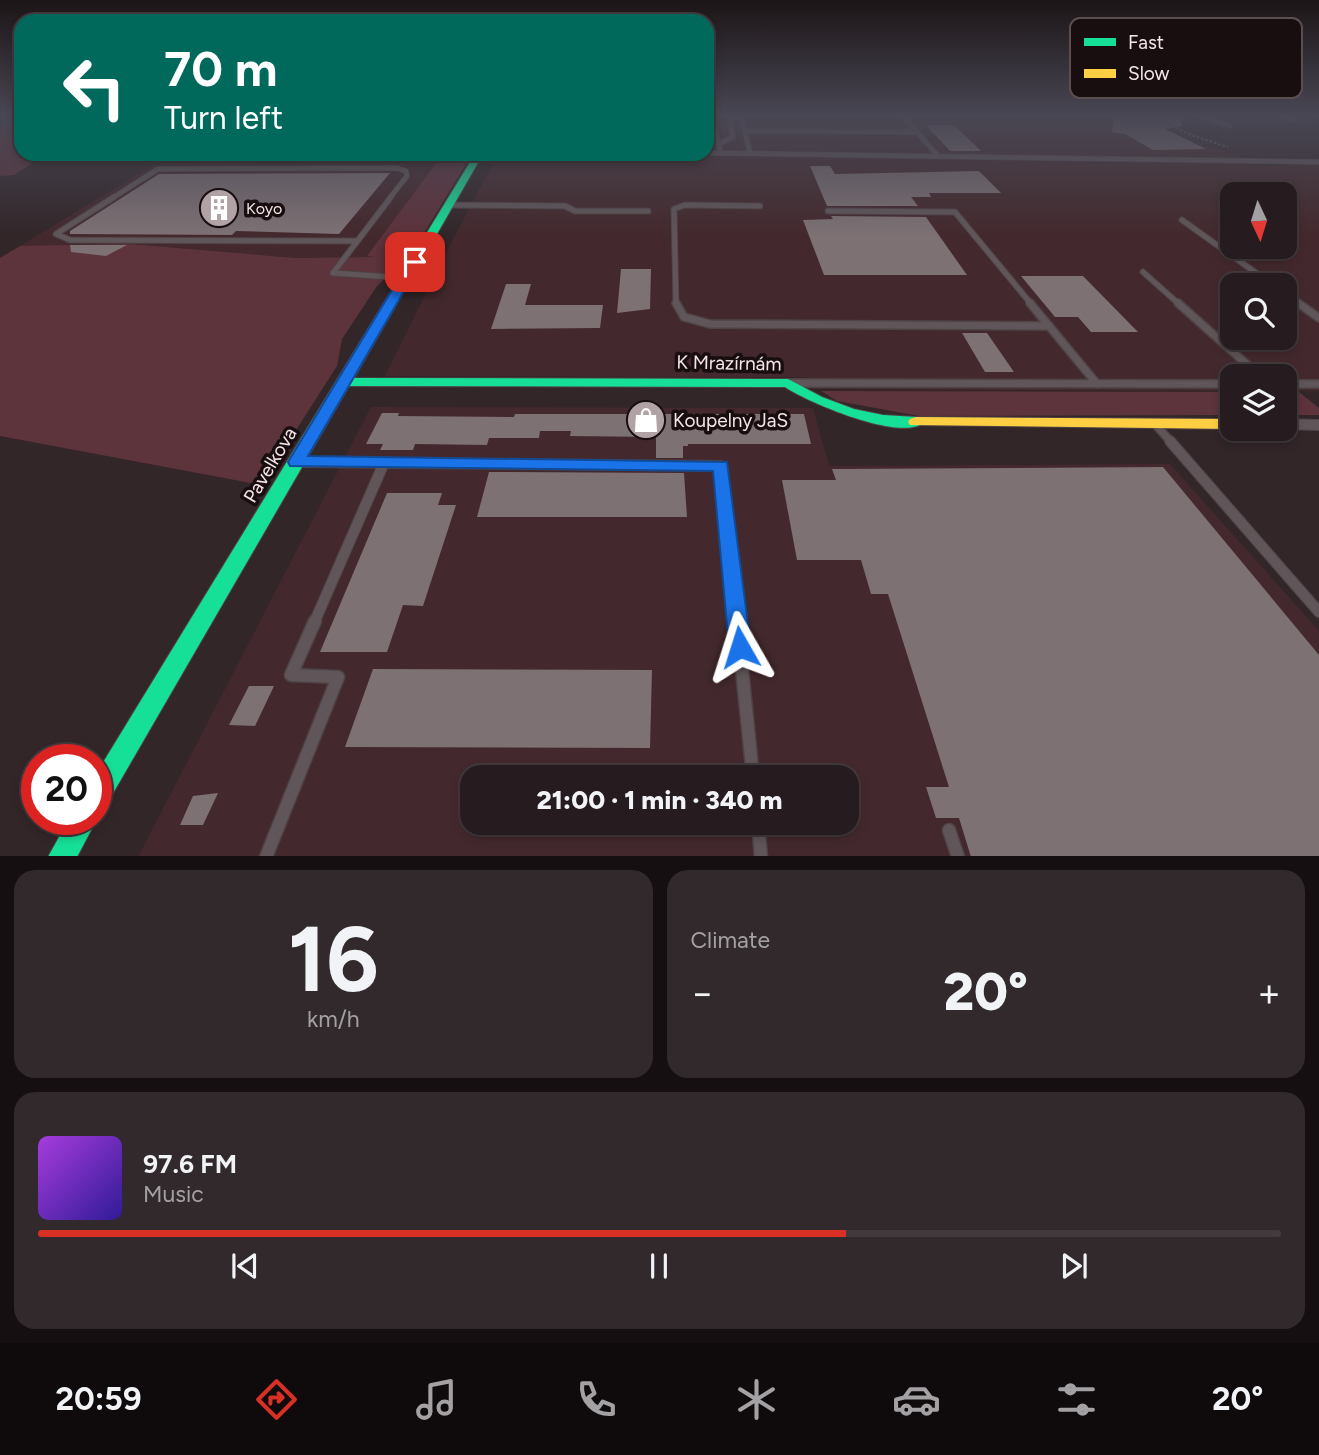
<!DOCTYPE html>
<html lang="en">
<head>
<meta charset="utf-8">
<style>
	body { margin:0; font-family:Figtree,sans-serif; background:#32292c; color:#f1f3f6; height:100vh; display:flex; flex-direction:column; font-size:26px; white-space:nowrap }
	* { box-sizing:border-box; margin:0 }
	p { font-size:23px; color:#a4a1a4 }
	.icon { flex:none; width:38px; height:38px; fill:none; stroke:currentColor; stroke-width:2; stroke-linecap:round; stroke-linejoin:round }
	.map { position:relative; height:856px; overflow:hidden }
	.sheet { display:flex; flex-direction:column; gap:14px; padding:14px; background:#150f11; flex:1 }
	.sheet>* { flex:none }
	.hud { position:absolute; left:14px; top:14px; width:700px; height:147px; border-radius:21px; box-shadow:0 4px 10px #0003,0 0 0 2px #423a3d; background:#00695c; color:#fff; overflow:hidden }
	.needle { width:46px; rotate:176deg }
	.controls { position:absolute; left:1220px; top:182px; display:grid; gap:14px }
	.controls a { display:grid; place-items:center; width:77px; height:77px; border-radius:14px; background:#261c1f; box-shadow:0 4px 10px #0003,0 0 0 2px #423a3d; font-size:35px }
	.speed { position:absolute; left:21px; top:744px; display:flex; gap:14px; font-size:35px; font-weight:700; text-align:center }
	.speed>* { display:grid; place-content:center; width:91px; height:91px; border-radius:50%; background:#261c1f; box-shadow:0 4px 10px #0003,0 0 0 2px #423a3d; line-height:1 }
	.speed .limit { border:10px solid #d22; background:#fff; color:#111 }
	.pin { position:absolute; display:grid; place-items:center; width:60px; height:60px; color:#fff; margin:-30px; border-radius:14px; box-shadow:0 4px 10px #0006 }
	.me { position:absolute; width:77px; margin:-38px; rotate:354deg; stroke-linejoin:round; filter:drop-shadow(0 0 5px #0008) }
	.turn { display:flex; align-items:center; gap:24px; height:147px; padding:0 35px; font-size:32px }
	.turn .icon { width:91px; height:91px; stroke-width:2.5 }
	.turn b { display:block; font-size:49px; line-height:60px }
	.big { font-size:52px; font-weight:800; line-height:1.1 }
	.sheet .tile { flex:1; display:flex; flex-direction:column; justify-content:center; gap:10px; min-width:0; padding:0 24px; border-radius:21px; background:#32292c }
	.sheet .dial { align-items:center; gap:0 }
	.dial b { font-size:91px; line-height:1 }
	.song { display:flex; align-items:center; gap:21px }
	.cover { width:84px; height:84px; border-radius:10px; background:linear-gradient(135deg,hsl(280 70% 55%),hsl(250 70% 35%)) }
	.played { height:7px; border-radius:4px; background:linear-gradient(90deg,#d93025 65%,#423a3d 65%) }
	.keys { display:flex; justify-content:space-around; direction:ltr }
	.heat { display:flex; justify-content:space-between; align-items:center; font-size:38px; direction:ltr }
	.sheet .tiles { flex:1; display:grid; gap:14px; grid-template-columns:1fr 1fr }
	.tile:last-child { grid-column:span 2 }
	.trip { position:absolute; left:460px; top:765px; width:399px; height:70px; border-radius:21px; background:#261c1f; box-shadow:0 4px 10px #0003,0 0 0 2px #423a3d; font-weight:800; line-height:70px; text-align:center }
	.tabs { display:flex; height:112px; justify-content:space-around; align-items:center; background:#0f0b0c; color:#a4a1a4 }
	.tabs .icon { width:49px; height:49px }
	.tabs .current { color:#d93025 }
	.tabs b { font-size:32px; color:#f1f3f6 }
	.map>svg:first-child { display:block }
	.built { fill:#43292d; fill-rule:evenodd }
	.green { fill:#5d333c }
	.building { fill:#7d7174 }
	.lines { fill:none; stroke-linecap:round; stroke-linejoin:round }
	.lane-far4-casing { stroke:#4e4345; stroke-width:6 }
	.lane-far3-casing { stroke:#4e4345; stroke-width:7 }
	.lane-far2-casing { stroke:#4e4345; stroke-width:10 }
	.lane-far1-casing { stroke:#4e4345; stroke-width:12 }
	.lane-casing { stroke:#4e4345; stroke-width:15 }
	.street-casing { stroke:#4e4345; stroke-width:2 }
	.fast-casing { stroke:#4e4345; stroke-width:2 }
	.slow-casing { stroke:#4e4345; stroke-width:2 }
	.path { stroke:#6e6567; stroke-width:2; stroke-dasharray:2.5 2; stroke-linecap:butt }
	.lane-far4 { stroke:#605659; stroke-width:4.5 }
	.lane-far3 { stroke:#605659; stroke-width:5 }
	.lane-far2 { stroke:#605659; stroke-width:7 }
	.lane-far1 { stroke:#605659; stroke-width:10 }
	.lane { stroke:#605659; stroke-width:12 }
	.street { fill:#605659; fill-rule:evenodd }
	.fast { fill:#16e098; fill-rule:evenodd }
	.slow { fill:#ffcf43; fill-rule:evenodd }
	.route { fill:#1a73e8; stroke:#114b97; stroke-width:2 }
	.labels { text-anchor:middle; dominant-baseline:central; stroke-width:7; stroke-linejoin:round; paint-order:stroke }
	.far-poi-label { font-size:16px; fill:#f5e5e8; stroke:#180e10; text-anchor:start }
	.street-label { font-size:19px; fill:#f5e5e8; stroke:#180e10 }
	.poi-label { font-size:19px; fill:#f5e5e8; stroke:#180e10; text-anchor:start }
	.key { fill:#180e10; stroke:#5a4e51; stroke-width:2 }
	.key-label { font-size:19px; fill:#f5e5e8 }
</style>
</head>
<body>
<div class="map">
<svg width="1319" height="857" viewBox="0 0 1319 857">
	<rect width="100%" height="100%" fill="#322629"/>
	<path class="built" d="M707 116H1123L1264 166 1319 164V391H1285L1284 376H1232V391L811 389 807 377 385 376 441 262 498 154H707ZM1232 194H1284V247H1232ZM1232 285H1284V338H1232Z
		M175 154H410L404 164H465L409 257 296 258 131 244 106 256 20 246 153 165 165 164Z
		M371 407 813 408 829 466 1170 464 1319 631V856L138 857ZM472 777H847V822H472Z"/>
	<path class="green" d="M21 117V154H47L14 175 0 176V127Z
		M443 154H464L469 159 407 261 402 263 406 264 395 269 377 286 342 339 337 366 261 485 0 436V258L20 246 131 244 296 258 375 257 367 256Z
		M821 391 1232 392V415L919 416 837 401Z
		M1285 392H1299L1319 408V415H1285Z"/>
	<path class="building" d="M1115 116H1181L1182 126 1165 129 1206 149 1153 150 1125 134 1112 132Z
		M926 125H954L981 151H950Z
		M810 166H830L835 174 979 171 1001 193H929L931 197H911L918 206H827Z
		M390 173 339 234 236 231 232 235 70 234V231L159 174Z
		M831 216 926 217 967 275H824L803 220 833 219Z
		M70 245H127L106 256 71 252Z
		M621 269H651L650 309 617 313Z
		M1021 276H1083L1138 332H1091L1078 317H1055Z
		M506 284H531L525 305H603L600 328 491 329Z
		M962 333H987L1014 372H985Z
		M638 409H655V414H804L811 444H688V446H683V458H656V437L570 436 571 431H540L539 438H489L487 445 415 444 413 450H380L383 444H366L382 413H399L398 416 514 417 515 414H637Z
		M1163 467 1319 655V857H971L959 818H936L926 787H949L888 594H871L861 560H797L782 480H836L832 469Z
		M489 472 684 473 687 517H477Z
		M387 493H442L438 505H456L423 606 403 605 387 652H320Z
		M373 669 652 670 650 748 345 747Z
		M249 686H274L255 726 229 725Z
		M218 793 203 825H180L193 796Z"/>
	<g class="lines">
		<g class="lane-far4-casing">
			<path id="lane-far4" d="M711 116 721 153
				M741 116 750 153
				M903 116 938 156
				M1199 116 1230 126
				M1283 116 1295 120
				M745 131 917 132
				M719 144 733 137 729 116
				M707 153 1319 162
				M111 199 158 169 397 168 406 171 407 176 389 199"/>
		</g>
		<g class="lane-far3-casing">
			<path id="lane-far3" d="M114 197 56 234 70 240 357 241
				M449 205 565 206 575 211H648
				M828 211 955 212 1032 305
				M1182 220 1273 285
				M1143 272 1180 305
				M333 273 391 197
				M333 273 406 278
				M1284 293 1301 305
				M676 305 674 209 685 205 760 206"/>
		</g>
		<g class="lane-far2-casing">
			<path id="lane-far2" d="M676 303 684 317 710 324 1049 326
				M1030 303 1097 384
				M1178 303 1260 376
				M1298 303 1319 318
				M790 383 1232 384
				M1284 384H1319
				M1155 424 1172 443"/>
		</g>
		<g class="lane-far1-casing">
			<path id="lane-far1" d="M1170 441 1319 612
				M299 462 721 466 737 623
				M314 623 384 463"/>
		</g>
		<g class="lane-casing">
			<path id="lane" d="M737 621 753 777
				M758 822 761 857
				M949 830 958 857
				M266 857 338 677 291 675 315 621"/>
		</g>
		<g class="street-casing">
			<path id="street" d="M1284 419 1319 420V430L1284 429Z"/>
		</g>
		<g class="fast-casing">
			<path id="fast" d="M475 154H483L354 378 788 379 822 397 854 409 883 415 916 417 924 422C903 443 807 402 785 387L349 386 105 807 96 811V774Z
				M96 817 97 819 77 857H48L69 819H96Z"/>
		</g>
		<g class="slow-casing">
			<path id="slow" d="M916 417 1232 419V429L910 425 908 422 910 419Z"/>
		</g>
		<path class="path" d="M1152 116 1191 135 1228 147"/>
		<use href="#lane-far4" class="lane-far4"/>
		<use href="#lane-far3" class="lane-far3"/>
		<use href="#lane-far2" class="lane-far2"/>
		<use href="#lane-far1" class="lane-far1"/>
		<use href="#lane" class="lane"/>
		<use href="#street" class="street"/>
		<use href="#fast" class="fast"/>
		<use href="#slow" class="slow"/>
	</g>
	<linearGradient id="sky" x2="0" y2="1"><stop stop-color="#1c1517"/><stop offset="0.49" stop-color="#494754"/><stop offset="1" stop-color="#494754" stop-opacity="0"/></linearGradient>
	<rect width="1319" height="236" fill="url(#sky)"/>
	<path class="route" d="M415 259 421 262 308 456 727 462 751 647 747 654 740 656 732 654 729 647 713 471 290 466 288 462 409 262Z"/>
	<defs>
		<g id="building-disc" transform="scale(2.0125)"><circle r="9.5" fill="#b1a2a5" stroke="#180e10"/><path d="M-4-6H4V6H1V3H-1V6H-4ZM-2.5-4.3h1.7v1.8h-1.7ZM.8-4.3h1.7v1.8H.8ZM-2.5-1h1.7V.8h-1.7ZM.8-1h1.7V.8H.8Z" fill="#fff"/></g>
		<g id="shop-disc" transform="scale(2.0125)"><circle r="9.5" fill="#b1a2a5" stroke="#180e10"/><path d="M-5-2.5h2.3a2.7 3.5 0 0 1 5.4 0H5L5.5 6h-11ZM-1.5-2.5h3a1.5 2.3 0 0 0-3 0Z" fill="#fff"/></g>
	</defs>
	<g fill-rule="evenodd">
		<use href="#building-disc" x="219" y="208"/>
		<use href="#shop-disc" x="646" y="420"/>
	</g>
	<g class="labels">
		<g class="far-poi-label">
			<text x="246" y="208">Koyo</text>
		</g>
		<g class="street-label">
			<text transform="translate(729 363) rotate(1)">K Mrazírnám</text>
			<text transform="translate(270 465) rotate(-59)">Pavelkova</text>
		</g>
		<g class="poi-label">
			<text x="673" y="420">Koupelny JaS</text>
		</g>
	</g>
	<rect x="1070" y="18" width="232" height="80" rx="10" class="key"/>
	<rect x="1084" y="38" width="32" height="8" fill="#16e098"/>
	<rect x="1084" y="69" width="32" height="9" fill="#ffcf43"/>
	<g class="key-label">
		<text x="1128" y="49">Fast</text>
		<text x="1128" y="80">Slow</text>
	</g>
</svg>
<div class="controls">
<a><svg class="needle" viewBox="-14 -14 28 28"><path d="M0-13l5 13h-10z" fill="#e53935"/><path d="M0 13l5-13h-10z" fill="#a4a1a4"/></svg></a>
<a><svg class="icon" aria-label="search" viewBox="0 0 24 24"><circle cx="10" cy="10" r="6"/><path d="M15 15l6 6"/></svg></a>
<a><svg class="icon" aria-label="layers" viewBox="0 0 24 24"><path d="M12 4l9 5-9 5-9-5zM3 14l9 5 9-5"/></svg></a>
</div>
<div class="speed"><div class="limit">20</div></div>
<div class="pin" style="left:415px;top:262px;background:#d93025"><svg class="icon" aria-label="arrive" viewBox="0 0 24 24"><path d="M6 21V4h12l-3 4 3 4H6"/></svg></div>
<svg class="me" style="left:740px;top:647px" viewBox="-20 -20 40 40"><path d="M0-17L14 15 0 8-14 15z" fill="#1a73e8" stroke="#fff" stroke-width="4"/></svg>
<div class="trip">21:00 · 1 min · 340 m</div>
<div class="hud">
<div class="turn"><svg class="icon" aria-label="left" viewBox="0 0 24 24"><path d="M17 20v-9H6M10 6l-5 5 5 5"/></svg><div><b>70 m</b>Turn left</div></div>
</div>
</div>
<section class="sheet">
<div class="tiles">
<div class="tile dial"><b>16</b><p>km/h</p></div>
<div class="tile"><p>Climate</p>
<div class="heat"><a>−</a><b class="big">20°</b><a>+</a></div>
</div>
<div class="tile">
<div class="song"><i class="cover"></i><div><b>97.6 FM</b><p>Music</p></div></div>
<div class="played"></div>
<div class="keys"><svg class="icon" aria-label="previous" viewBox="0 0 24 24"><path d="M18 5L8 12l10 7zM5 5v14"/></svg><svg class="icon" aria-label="pause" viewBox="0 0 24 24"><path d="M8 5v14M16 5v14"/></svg><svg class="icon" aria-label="next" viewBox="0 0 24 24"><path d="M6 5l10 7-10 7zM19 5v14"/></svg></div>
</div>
</div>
</section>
<nav class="tabs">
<b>20:59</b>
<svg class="icon current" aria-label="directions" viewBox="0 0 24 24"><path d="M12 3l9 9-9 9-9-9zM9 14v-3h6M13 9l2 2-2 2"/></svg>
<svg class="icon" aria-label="music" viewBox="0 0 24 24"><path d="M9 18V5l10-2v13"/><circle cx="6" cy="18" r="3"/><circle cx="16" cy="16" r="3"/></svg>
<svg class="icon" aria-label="phone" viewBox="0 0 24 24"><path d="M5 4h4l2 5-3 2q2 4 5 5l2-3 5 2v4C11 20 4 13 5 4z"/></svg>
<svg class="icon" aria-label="climate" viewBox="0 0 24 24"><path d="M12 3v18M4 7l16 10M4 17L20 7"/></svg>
<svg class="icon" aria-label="car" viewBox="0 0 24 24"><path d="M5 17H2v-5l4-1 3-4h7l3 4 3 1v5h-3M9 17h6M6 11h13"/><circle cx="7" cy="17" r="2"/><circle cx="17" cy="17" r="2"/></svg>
<svg class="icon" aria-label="filters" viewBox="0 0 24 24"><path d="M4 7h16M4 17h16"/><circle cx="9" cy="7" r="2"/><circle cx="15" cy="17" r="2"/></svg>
<b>20°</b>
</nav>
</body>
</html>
